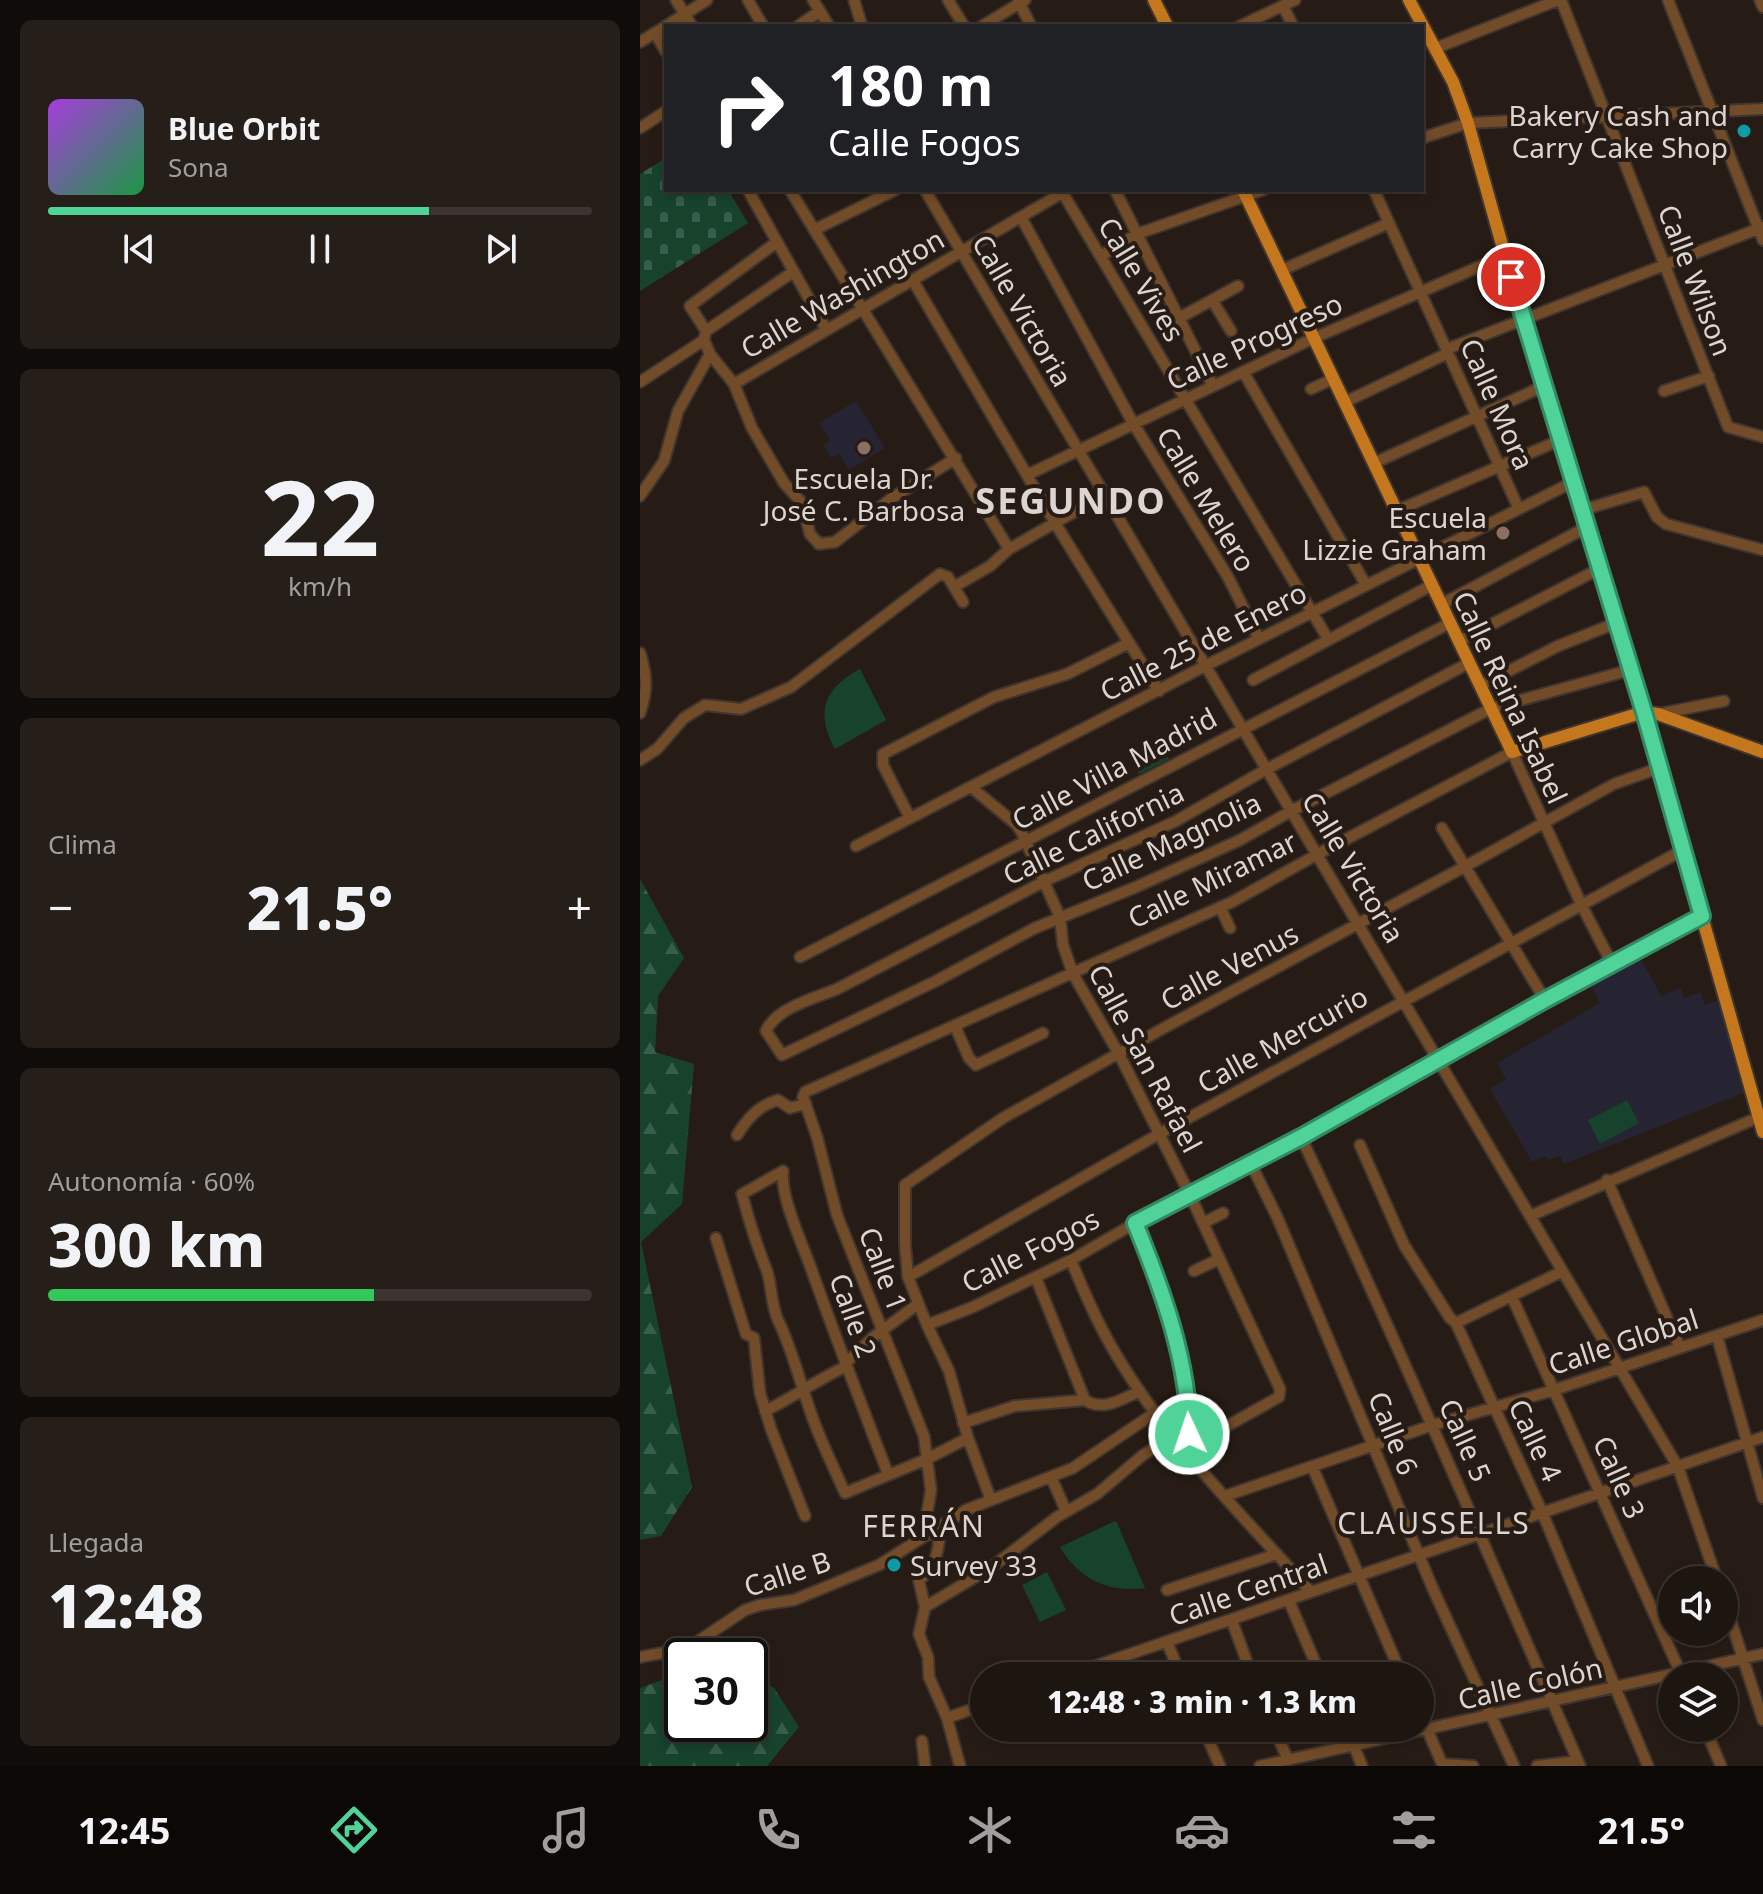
<!DOCTYPE html>
<html lang="es">
<head>
<meta charset="utf-8">
<style>
	body { margin:0; font-family:"Noto Sans",sans-serif; background:#251e19; color:#f1f3f6; height:100vh; display:flex; flex-direction:column; font-size:30px; white-space:nowrap }
	* { box-sizing:border-box; margin:0 }
	p { font-size:26px; color:#a09f9f }
	.icon { flex:none; width:44px; height:44px; fill:none; stroke:currentColor; stroke-width:2; stroke-linecap:round; stroke-linejoin:round }
	.map { position:relative; flex:1; overflow:hidden }
	.panel { display:flex; flex-direction:column; gap:20px; padding:20px; background:#100c09; width:640px }
	.panel>* { flex:none }
	.hud { position:absolute; left:24px; top:24px; width:760px; height:168px; border-radius:0px; box-shadow:0 4px 12px #0003,0 0 0 2px #3b3430; background:#202124; color:#fff; overflow:hidden }
	.fabs { position:absolute; left:1018px; top:1566px; display:grid; gap:16px }
	.fabs a { display:grid; place-items:center; width:80px; height:80px; border-radius:50%; background:#1d1510; box-shadow:0 4px 12px #0003,0 0 0 2px #3b3430; font-size:40px }
	.speed { position:absolute; left:24px; top:1638px; display:flex; gap:16px; font-size:40px; font-weight:700; text-align:center }
	.speed>* { display:grid; place-content:center; width:104px; height:104px; border-radius:50%; background:#1d1510; box-shadow:0 4px 12px #0003,0 0 0 2px #3b3430; line-height:1 }
	.speed .limit { border:4px solid #111; border-radius:12px; background:#fff; color:#111 }
	.pin { position:absolute; display:grid; place-items:center; width:68px; height:68px; color:#fff; margin:-34px; border:4px solid #fff; border-radius:50%; box-shadow:0 2px 8px #0007 }
	.me { position:absolute; width:88px; margin:-44px; rotate:357deg; stroke-linejoin:round; filter:drop-shadow(0 0 6px #0008) }
	.turn { display:flex; align-items:center; gap:28px; height:168px; padding:0 32px; font-size:36px }
	.turn .icon { width:104px; height:104px; stroke-width:2.5 }
	.turn b { display:block; font-size:56px; line-height:68px }
	.big { font-size:60px; font-weight:800; line-height:1.1 }
	.panel .tile { flex:1; display:flex; flex-direction:column; justify-content:center; gap:12px; min-width:0; padding:0 28px; border-radius:12px; background:#251e19 }
	.panel .dial { align-items:center; gap:0 }
	.dial b { font-size:104px; line-height:1 }
	.song { display:flex; align-items:center; gap:24px }
	.cover { width:96px; height:96px; border-radius:12px; background:linear-gradient(135deg,hsl(280 70% 55%),hsl(140 70% 35%)) }
	.played { height:8px; border-radius:4px; background:linear-gradient(90deg,#4fd399 70%,#3b3430 70%) }
	.keys { display:flex; justify-content:space-around; direction:ltr }
	.heat { display:flex; justify-content:space-between; align-items:center; font-size:44px; direction:ltr }
	.charge { height:12px; border-radius:6px; background:linear-gradient(90deg,#34c759 60%,#3b3430 0) }
	.trip { position:absolute; left:330px; top:1662px; width:464px; height:80px; border-radius:40px; background:#1d1510; box-shadow:0 4px 12px #0003,0 0 0 2px #3b3430; font-weight:800; line-height:80px; text-align:center }
	.tabs { display:flex; height:128px; justify-content:space-around; align-items:center; background:#0c0806; color:#a09f9f }
	.tabs .icon { width:56px; height:56px }
	.tabs .active { color:#4fd399 }
	.tabs b { font-size:36px; color:#f1f3f6 }
	main { display:flex; flex:1; min-height:0 }
	.map>svg:first-child { display:block }
	.education { fill:#262333 }
	.forest { fill:url(#forest-firs) }
	.cemetery { fill:url(#cemetery-stones) }
	.garden { fill:#17432d }
	.lines { fill:none; stroke-linecap:round; stroke-linejoin:round }
	.minor-casing { stroke:#40362f; stroke-width:14 }
	.major-casing { stroke:#40362f; stroke-width:16 }
	.minor { stroke:#724c28; stroke-width:10 }
	.major { stroke:#c5771d; stroke-width:12 }
	.route-casing { stroke:#338963; stroke-width:20 }
	.route { stroke:#4fd399; stroke-width:14 }
	.culture-dot { fill:#0f9aa8; stroke:#271c15; stroke-width:3 }
	.education-dot { fill:#8d6e63; stroke:#271c15; stroke-width:3 }
	.labels { text-anchor:middle; dominant-baseline:central; stroke-width:8; stroke-linejoin:round; paint-order:stroke }
	.poi-label { font-size:28px; fill:#ddd5d1; stroke:#271c15; text-anchor:end }
	.street-label { font-size:28px; fill:#ddd5d1; stroke:#271c15 }
	.neighbourhood-label { font-size:30px; letter-spacing:2px; fill:#ddd5d1; stroke:#271c15 }
	.district-label { font-size:36px; font-weight:bold; letter-spacing:2px; fill:#ddd5d1; stroke:#271c15 }
</style>
</head>
<body>
<main>
<section class="panel">
<div class="tile">
<div class="song"><i class="cover"></i><div><b>Blue Orbit</b><p>Sona</p></div></div>
<div class="played"></div>
<div class="keys"><svg class="icon" aria-label="previous" viewBox="0 0 24 24"><path d="M18 5L8 12l10 7zM5 5v14"/></svg><svg class="icon" aria-label="pause" viewBox="0 0 24 24"><path d="M8 5v14M16 5v14"/></svg><svg class="icon" aria-label="next" viewBox="0 0 24 24"><path d="M6 5l10 7-10 7zM19 5v14"/></svg></div>
</div>
<div class="tile dial"><b>22</b><p>km/h</p></div>
<div class="tile"><p>Clima</p>
<div class="heat"><a>−</a><b class="big">21.5°</b><a>+</a></div>
</div>
<div class="tile"><p>Autonomía · 60%</p><b class="big">300 km</b><div class="charge"></div></div>
<div class="tile"><p>Llegada</p><b class="big">12:48</b></div>
</section>
<div class="map">
<svg width="1123" height="1766" viewBox="0 0 1123 1766">
	<defs>
		<pattern id="forest-firs" width="22" height="20" patternUnits="userSpaceOnUse" patternTransform="scale(2)"><rect width="22" height="20" fill="#17432d"/><path d="M5 1l3.5 6h-7zM16 11l3.5 6h-7z" fill="#385d4a"/></pattern>
		<pattern id="cemetery-stones" width="16" height="16" patternUnits="userSpaceOnUse" patternTransform="scale(2)"><rect width="16" height="16" fill="#17432d"/><path d="M2 7V4a2 2 0 0 1 4 0v3zM10 15v-3a2 2 0 0 1 4 0v3z" fill="#385d4a"/></pattern>
	</defs>
	<rect width="100%" height="100%" fill="#271c15"/>
	<path class="education" d="M216 401 245 448 209 470 199 454 191 458 183 445 190 440 179 423Z
		M1001 959 1021 996 1041 988 1044 998 1061 992 1065 1005 1081 999 1106 1092 924 1164 920 1156 908 1160 906 1156 892 1162 850 1089 866 1079 857 1063 960 1003 951 985Z"/>
	<path class="forest" d="M0 879 44 958 18 996 15 1052 54 1064 42 1204 1 1242 52 1487 21 1536 0 1540Z
		M42 1673V1724H110V1674L134 1688 159 1727 127 1766H0V1688Z"/>
	<path class="cemetery" d="M26 158V190H88L108 223 0 291V174Z"/>
	<path class="garden" d="M220 669 246 720 195 749C175 713 184 688 220 669Z
		M522 746 529 759 499 774 492 760Z
		M987 1100 999 1123 960 1144 948 1120Z
		M475 1521 477 1523 505 1588C468 1593 439 1579 420 1547Z
		M407 1572 426 1610 400 1622 382 1585Z"/>
	<g class="lines">
		<g class="minor-casing">
			<path id="minor" d="M36 0 52 26
				M108 0 123 26
				M173 0 189 26
				M214 0 222 26
				M308 0 324 26
				M378 0 391 26
				M921 0 1088 427 1123 437
				M1028 0 1123 240
				M1120 0 1123 7
				M643 6 653 26
				M26 26 67 0
				M158 26 180 11
				M342 26 385 0
				M600 26 655 0
				M15 33 26 52
				M0 42 26 26
				M796 48 918 0
				M0 128 26 111
				M782 138 828 123 1123 109
				M108 190 186 329
				M150 190 369 549
				M285 190 1038 1467 1077 1580
				M421 190 688 639
				M475 190 573 386
				M734 190 878 507
				M381 217 493 423 588 577 619 639
				M174 230 255 190
				M461 256 497 234 623 190
				M642 270 749 223
				M272 279 415 523 519 691
				M572 300 591 331
				M539 318 598 286
				M66 331 50 306 137 242
				M64 340 70 354 94 384 112 428 144 483 162 503 170 534 179 544 195 542 252 498 316 458
				M807 349 1123 227
				M604 373 726 585
				M0 382 64 340 66 331 153 272
				M94 384 422 193
				M671 389 693 379
				M1024 391 1069 376
				M705 402 808 353
				M734 463 904 386
				M387 475 674 338 864 256
				M0 496 24 461 38 411 70 354
				M942 510 1004 492 1017 517 1026 524 1123 550
				M756 511 920 440
				M314 587 350 566 369 549 464 495
				M802 604 947 527
				M819 641 959 569
				M0 653C7 676 8 690 0 713
				M829 663 627 769 536 821 405 881 197 989C175 998 136 1008 126 1031L142 1055 296 981 395 928 496 887 600 840 653 810 852 708 990 670
				M613 680 792 585
				M841 685 918 646 976 623
				M1018 714 1084 701
				M0 760 17 749 44 718 65 705 101 709 151 687 300 574 308 577 323 602
				M331 787 377 825 382 833 420 917 423 945 433 974 479 1054 549 1193 640 1389 639 1397 544 1450
				M270 818 243 765V754L354 697 427 674 489 643
				M802 828 905 1000
				M216 846 565 666 933 482
				M580 907 590 928
				M160 957 810 623
				M315 1026 329 1058 336 1065 403 1033
				M97 1135C108 1118 118 1106 138 1100L150 1108 166 1104
				M661 1137C758 1344 849 1555 940 1766
				M720 1145 764 1245 810 1318 816 1323 902 1512 1008 1766
				M610 1162 638 1219 793 1589 874 1766
				M143 1171 102 1194C109 1221 117 1246 127 1271 132 1287 131 1305 138 1320 153 1351 161 1386 173 1419 182 1444 194 1468 205 1493L287 1459 328 1438
				M143 1171C140 1197 163 1245 172 1271 196 1339 222 1406 248 1474
				M967 1180 1040 1348
				M890 1216 1119 1117
				M495 1223C518 1278 563 1393 544 1450
				M563 1223 583 1213
				M76 1238 106 1334 114 1338 120 1393 131 1429 165 1516
				M431 1260C441 1285 452 1310 464 1333 516 1431 598 1510 671 1592
				M554 1271 579 1259
				M268 1277 519 1134 1043 850
				M396 1278 445 1400
				M872 1297 1042 1676
				M816 1323 921 1272
				M287 1325 333 1307 431 1260 537 1199 661 1137 905 1000 1062 916
				M1077 1336 1123 1498
				M206 1363 232 1338 278 1304
				M125 1411C154 1397 178 1379 207 1366
				M323 1423 375 1406 445 1400C463 1412 482 1399 500 1391
				M672 1466 762 1676
				M411 1477 426 1511
				M585 1496 793 1425 914 1390 1123 1320
				M351 1500 328 1438 309 1371 287 1325 268 1277 265 1244V1185L363 1118 522 1029 824 867 974 784 1019 768
				M527 1590 637 1554
				M1084 1600 1123 1720
				M649 1601 681 1676
				M285 1607 352 1567 417 1517 457 1494 503 1455 533 1437
				M592 1621 612 1676
				M527 1642 541 1676
				M0 1657 48 1648 105 1610 120 1605 154 1600 239 1565 326 1510 433 1468 516 1412
				M426 1676 1123 1437
				M780 1713 803 1766
				M307 1718 344 1705
				M563 1728 580 1766
				M634 1728 648 1760
				M707 1728 722 1766
				M1065 1728 1081 1766
				M282 1741 285 1766
				M803 1764 833 1766
				M320 1766 307 1718 289 1677 288 1657 279 1634 285 1607 279 1581 294 1564 298 1548 299 1541 287 1514 291 1490 284 1436 197 1215 177 1137 163 1097 165 1092 592 902 678 854 872 752 942 906 972 964
				M620 1766 1123 1654
				M897 1766 938 1761"/>
		</g>
		<g class="major-casing">
			<path id="major" d="M514 0 527 26
				M769 0 813 82 828 123 883 320 1004 712 1123 1132
				M603 190 872 752 1004 712 1018 714 1123 752"/>
		</g>
		<use href="#minor" class="minor"/>
		<use href="#major" class="major"/>
	</g>
	<g class="lines">
		<g class="route-casing">
			<path id="route" d="M549 1434C549 1362 522 1289 495 1223L661 1137 905 1000 1062 916 1004 712 871 277"/>
		</g>
		<use href="#route" class="route"/>
	</g>
	<g class="culture-dot">
		<circle cx="1104" cy="131" r="8"/>
		<circle cx="254" cy="1565" r="8"/>
	</g>
	<g class="education-dot">
		<circle cx="224" cy="448" r="8"/>
		<circle cx="863" cy="533" r="8"/>
	</g>
	<g class="labels">
		<g class="poi-label">
			<text x="1088" y="115">Bakery Cash and<tspan x="1088" dy="32">Carry Cake Shop</tspan></text>
			<text x="224" y="478" text-anchor="middle">Escuela Dr.<tspan x="224" dy="32">José C. Barbosa</tspan></text>
			<text x="847" y="517">Escuela<tspan x="847" dy="32">Lizzie Graham</tspan></text>
			<text x="270" y="1565" text-anchor="start">Survey 33</text>
		</g>
		<g class="street-label">
			<text transform="translate(502 279) rotate(59)">Calle Vives</text>
			<text transform="translate(1056 280) rotate(69)">Calle Wilson</text>
			<text transform="translate(202 293) rotate(-30)">Calle Washington</text>
			<text transform="translate(383 310) rotate(60)">Calle Victoria</text>
			<text transform="translate(614 341) rotate(-25)">Calle Progreso</text>
			<text transform="translate(858 404) rotate(66)">Calle Mora</text>
			<text transform="translate(567 499) rotate(59)">Calle Melero</text>
			<text transform="translate(563 641) rotate(-27)">Calle 25 de Enero</text>
			<text transform="translate(871 697) rotate(65)">Calle Reina Isabel</text>
			<text transform="translate(474 768) rotate(-28)">Calle Villa Madrid</text>
			<text transform="translate(453 833) rotate(-26)">Calle California</text>
			<text transform="translate(531 841) rotate(-25)">Calle Magnolia</text>
			<text transform="translate(714 867) rotate(59)">Calle Victoria</text>
			<text transform="translate(572 879) rotate(-26)">Calle Miramar</text>
			<text transform="translate(589 966) rotate(-28)">Calle Venus</text>
			<text transform="translate(642 1039) rotate(-29)">Calle Mercurio</text>
			<text transform="translate(506 1058) rotate(62)">Calle San Rafael</text>
			<text transform="translate(390 1250) rotate(-27)">Calle Fogos</text>
			<text transform="translate(244 1269) rotate(69)">Calle 1</text>
			<text transform="translate(214 1315) rotate(70)">Calle 2</text>
			<text transform="translate(983 1341) rotate(-18)">Calle Global</text>
			<text transform="translate(754 1433) rotate(68)">Calle 6</text>
			<text transform="translate(826 1440) rotate(66)">Calle 5</text>
			<text transform="translate(896 1440) rotate(65)">Calle 4</text>
			<text transform="translate(980 1477) rotate(66)">Calle 3</text>
			<text transform="translate(147 1573) rotate(-18)">Calle B</text>
			<text transform="translate(608 1589) rotate(-19)">Calle Central</text>
			<text transform="translate(890 1683) rotate(-13)">Calle Colón</text>
		</g>
		<g class="neighbourhood-label">
			<text x="794" y="1522">CLAUSSELLS</text>
			<text x="284" y="1525">FERRÁN</text>
		</g>
		<g class="district-label">
			<text x="431" y="500">SEGUNDO</text>
		</g>
	</g>
</svg>
<div class="fabs">
<a><svg class="icon" aria-label="sound" viewBox="0 0 24 24"><path d="M4 9h4l5-4v14l-5-4H4zM17 9q2 3 0 6"/></svg></a>
<a><svg class="icon" aria-label="layers" viewBox="0 0 24 24"><path d="M12 4l9 5-9 5-9-5zM3 14l9 5 9-5"/></svg></a>
</div>
<div class="speed"><div class="limit">30</div></div>
<div class="pin" style="left:871px;top:277px;background:#d93025"><svg class="icon" aria-label="arrive" viewBox="0 0 24 24"><path d="M6 21V4h12l-3 4 3 4H6"/></svg></div>
<svg class="me" style="left:549px;top:1434px" viewBox="-20 -20 40 40"><circle r="17" fill="#4fd399" stroke="#fff" stroke-width="3"/><path d="M0-11L8 9 0 5-8 9z" fill="#fff"/></svg>
<div class="trip">12:48 · 3 min · 1.3 km</div>
<div class="hud">
<div class="turn"><svg class="icon" aria-label="right" viewBox="0 0 24 24"><path d="M7 20v-9h11M14 6l5 5-5 5"/></svg><div><b>180 m</b>Calle Fogos</div></div>
</div>
</div>
</main>
<nav class="tabs">
<b>12:45</b>
<svg class="icon active" aria-label="directions" viewBox="0 0 24 24"><path d="M12 3l9 9-9 9-9-9zM9 14v-3h6M13 9l2 2-2 2"/></svg>
<svg class="icon" aria-label="music" viewBox="0 0 24 24"><path d="M9 18V5l10-2v13"/><circle cx="6" cy="18" r="3"/><circle cx="16" cy="16" r="3"/></svg>
<svg class="icon" aria-label="phone" viewBox="0 0 24 24"><path d="M5 4h4l2 5-3 2q2 4 5 5l2-3 5 2v4C11 20 4 13 5 4z"/></svg>
<svg class="icon" aria-label="climate" viewBox="0 0 24 24"><path d="M12 3v18M4 7l16 10M4 17L20 7"/></svg>
<svg class="icon" aria-label="car" viewBox="0 0 24 24"><path d="M5 17H2v-5l4-1 3-4h7l3 4 3 1v5h-3M9 17h6M6 11h13"/><circle cx="7" cy="17" r="2"/><circle cx="17" cy="17" r="2"/></svg>
<svg class="icon" aria-label="filters" viewBox="0 0 24 24"><path d="M4 7h16M4 17h16"/><circle cx="9" cy="7" r="2"/><circle cx="15" cy="17" r="2"/></svg>
<b>21.5°</b>
</nav>
</body>
</html>
